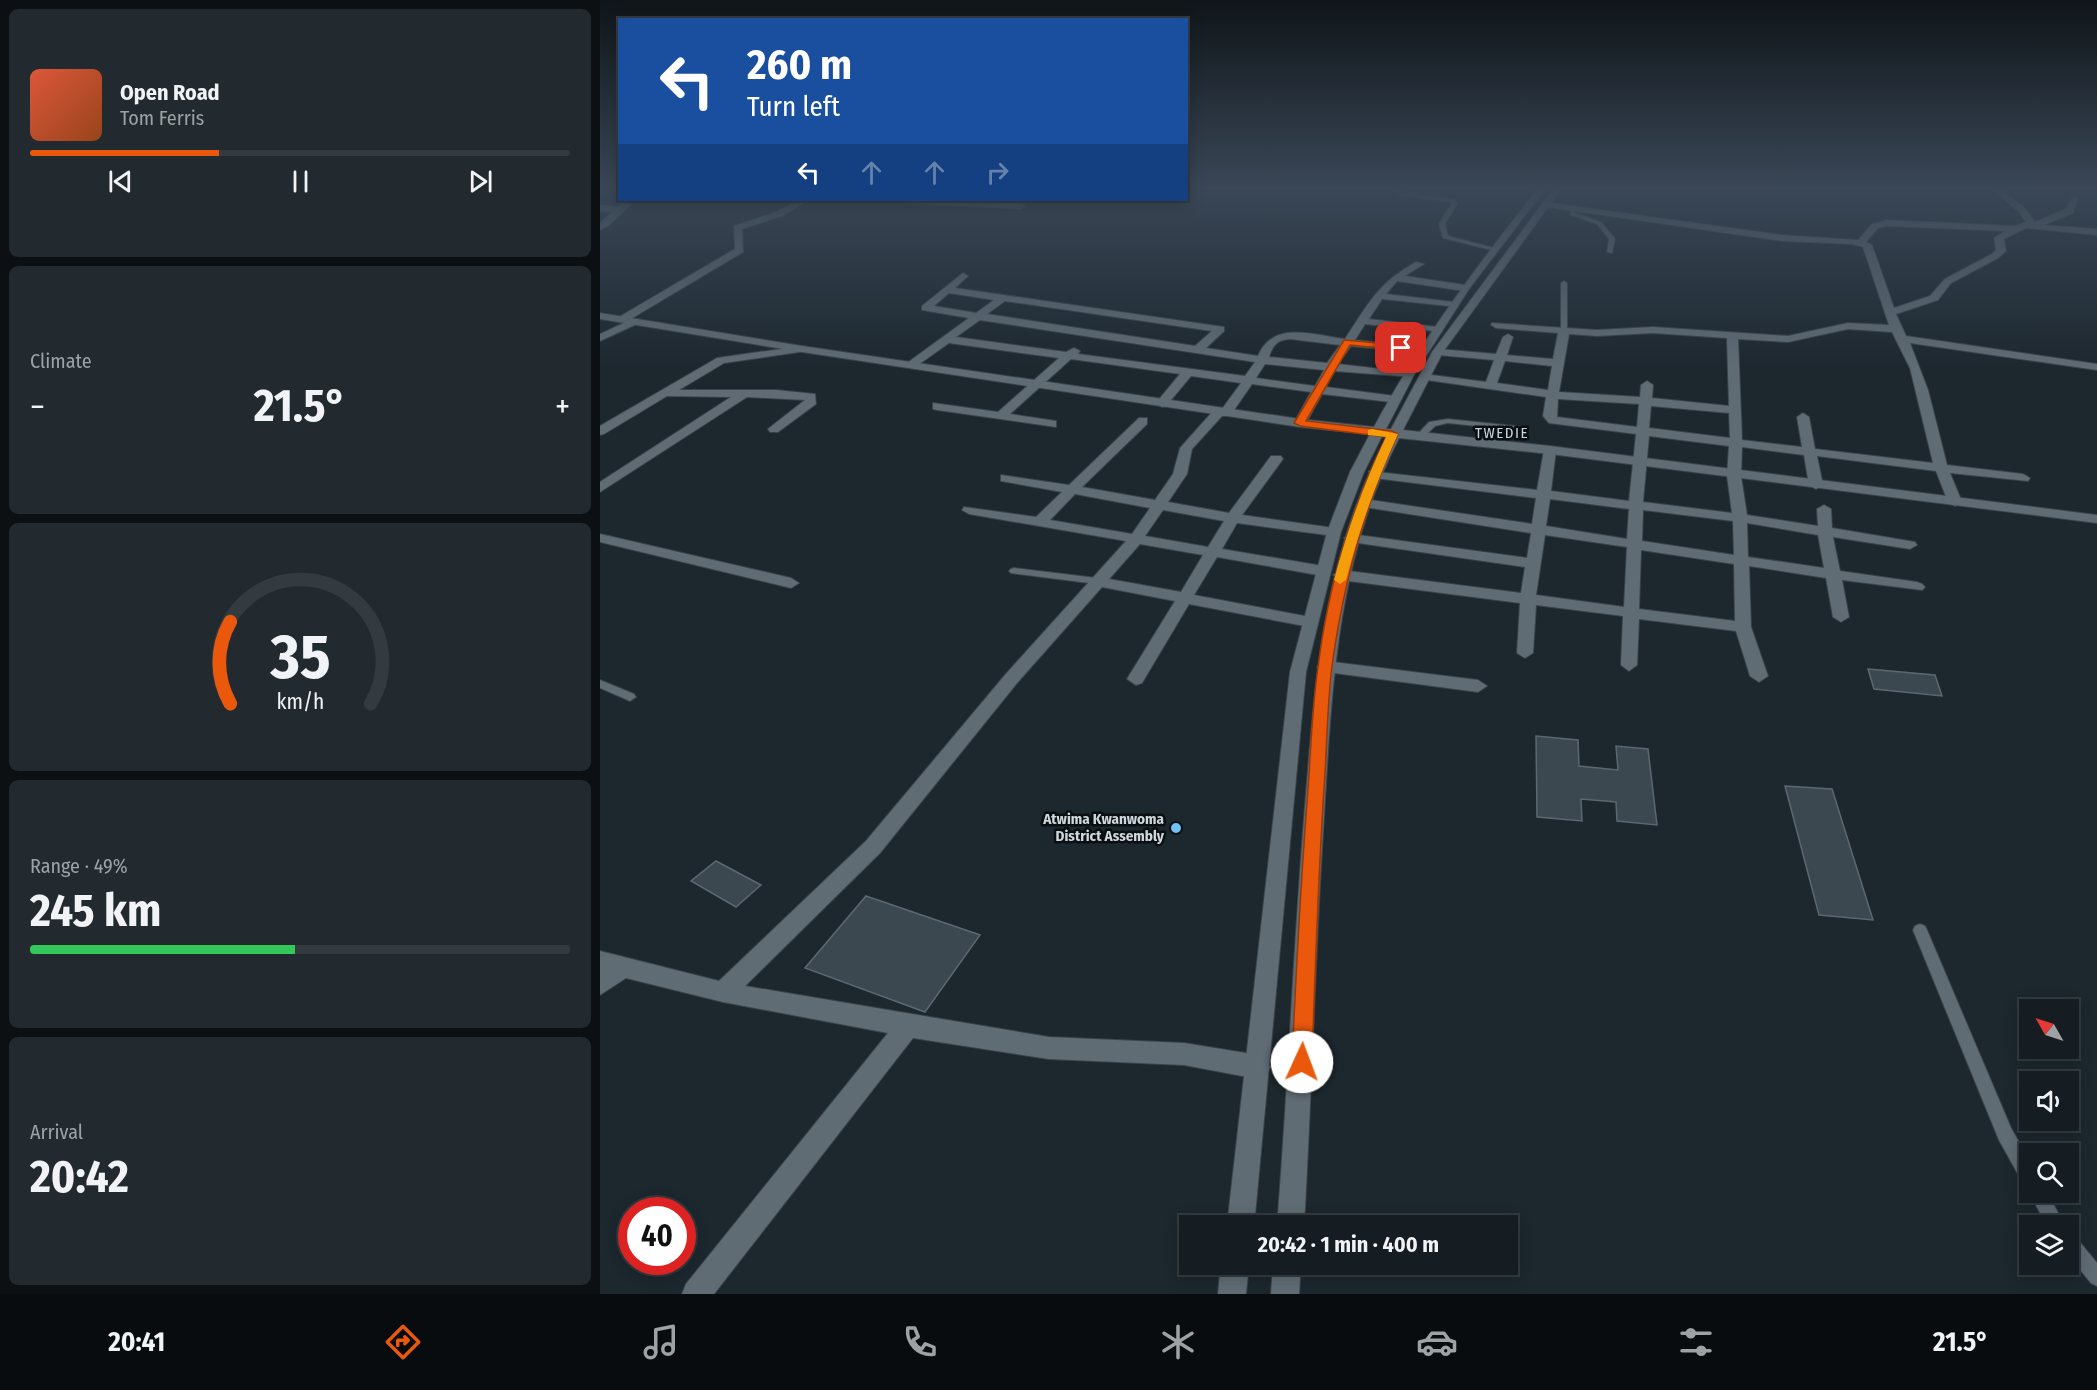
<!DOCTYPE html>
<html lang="en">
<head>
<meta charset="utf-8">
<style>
	body { margin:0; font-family:"Fira Sans Condensed",sans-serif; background:#222a2f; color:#f1f3f6; height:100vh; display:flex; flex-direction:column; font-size:22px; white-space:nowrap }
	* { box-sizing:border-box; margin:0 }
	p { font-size:20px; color:#9da2a5 }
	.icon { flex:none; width:33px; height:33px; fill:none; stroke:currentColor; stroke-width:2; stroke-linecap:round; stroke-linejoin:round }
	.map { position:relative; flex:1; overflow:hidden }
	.drawer { display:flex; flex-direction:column; gap:9px; padding:9px; background:#0c1013; width:600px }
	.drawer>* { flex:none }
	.hud { position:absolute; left:18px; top:18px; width:570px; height:183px; border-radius:0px; box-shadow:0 3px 15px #0003,0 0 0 2px #343b40; background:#1a4fa0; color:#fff; overflow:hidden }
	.needle { width:39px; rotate:309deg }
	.controls { position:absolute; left:1419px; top:999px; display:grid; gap:12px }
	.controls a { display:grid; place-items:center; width:60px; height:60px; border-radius:0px; background:#151d22; box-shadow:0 3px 15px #0003,0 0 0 2px #343b40; font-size:30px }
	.speed { position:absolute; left:18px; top:1197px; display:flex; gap:12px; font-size:30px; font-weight:700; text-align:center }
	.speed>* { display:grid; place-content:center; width:78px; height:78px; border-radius:50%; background:#151d22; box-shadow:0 3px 15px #0003,0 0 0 2px #343b40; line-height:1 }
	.speed .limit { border:9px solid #d22; background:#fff; color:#111 }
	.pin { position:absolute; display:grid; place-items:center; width:51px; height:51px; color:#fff; margin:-26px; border-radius:12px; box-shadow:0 3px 9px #0006 }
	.me { position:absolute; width:66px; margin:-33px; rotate:2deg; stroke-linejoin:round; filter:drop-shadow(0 0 4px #0008) }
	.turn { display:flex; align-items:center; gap:21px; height:126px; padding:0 30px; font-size:27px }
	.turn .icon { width:78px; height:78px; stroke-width:2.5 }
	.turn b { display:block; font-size:42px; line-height:51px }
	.lanes { display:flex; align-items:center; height:57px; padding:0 30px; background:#0003; justify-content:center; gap:30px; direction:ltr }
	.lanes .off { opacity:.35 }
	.big { font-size:45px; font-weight:700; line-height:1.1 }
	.drawer .tile { flex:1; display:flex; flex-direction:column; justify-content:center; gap:9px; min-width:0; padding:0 21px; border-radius:9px; background:#222a2f }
	.drawer .dial { align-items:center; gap:0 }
	.dial svg { height:156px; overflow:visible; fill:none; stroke:#343b40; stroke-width:7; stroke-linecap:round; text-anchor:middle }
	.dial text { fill:#f1f3f6; stroke:none }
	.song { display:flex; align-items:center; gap:18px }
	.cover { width:72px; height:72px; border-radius:9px; background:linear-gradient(135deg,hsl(10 70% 55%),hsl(20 70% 35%)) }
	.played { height:6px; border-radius:3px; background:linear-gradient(90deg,#ea580c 35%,#343b40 35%) }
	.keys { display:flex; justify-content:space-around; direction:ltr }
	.heat { display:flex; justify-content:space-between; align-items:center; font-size:33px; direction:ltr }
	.charge { height:9px; border-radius:4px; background:linear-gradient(90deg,#34c759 49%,#343b40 0) }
	.trip { position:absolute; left:579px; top:1215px; width:339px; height:60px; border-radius:0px; background:#151d22; box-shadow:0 3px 15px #0003,0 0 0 2px #343b40; font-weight:700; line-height:60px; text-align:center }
	.tab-bar { display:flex; height:96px; justify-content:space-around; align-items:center; background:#080c0e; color:#9da2a5 }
	.tab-bar .icon { width:42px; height:42px }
	.tab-bar .current { color:#ea580c }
	.tab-bar b { font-size:27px; color:#f1f3f6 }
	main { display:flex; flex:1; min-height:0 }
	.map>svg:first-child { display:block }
	.building { fill:#3c4850; stroke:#5c6871; stroke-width:1.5 }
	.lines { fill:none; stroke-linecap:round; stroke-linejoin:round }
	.service-casing { stroke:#3b4449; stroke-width:2 }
	.minor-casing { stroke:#3b4449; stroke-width:2 }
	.tertiary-casing { stroke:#3b4449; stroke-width:2 }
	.service { fill:#5f6c74; fill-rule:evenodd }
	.minor { fill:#5f6c74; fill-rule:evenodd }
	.tertiary { fill:#5f6c74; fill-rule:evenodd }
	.route { fill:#ea580c; stroke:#983908; stroke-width:1.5 }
	.slow { fill:#f59e0b }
	.poi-dot { fill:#71c1f5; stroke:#0a0f12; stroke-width:2 }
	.labels { text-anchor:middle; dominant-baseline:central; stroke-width:5; stroke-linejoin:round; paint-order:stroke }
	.far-quarter-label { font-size:15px; letter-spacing:1.5px; fill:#c8d5df; stroke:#0a0f12 }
	.poi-label { font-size:15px; font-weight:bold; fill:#d0d7dc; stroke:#0a0f12; text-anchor:end }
</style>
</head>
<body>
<main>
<section class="drawer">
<div class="tile">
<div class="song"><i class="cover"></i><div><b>Open Road</b><p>Tom Ferris</p></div></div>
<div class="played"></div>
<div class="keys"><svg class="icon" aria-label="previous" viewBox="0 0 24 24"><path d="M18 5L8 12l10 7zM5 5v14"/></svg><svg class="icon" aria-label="pause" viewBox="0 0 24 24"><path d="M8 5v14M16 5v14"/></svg><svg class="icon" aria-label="next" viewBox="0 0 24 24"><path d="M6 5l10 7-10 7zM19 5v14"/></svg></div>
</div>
<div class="tile"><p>Climate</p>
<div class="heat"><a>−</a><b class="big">21.5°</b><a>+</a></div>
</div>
<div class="tile dial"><svg viewBox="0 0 100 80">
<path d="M14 69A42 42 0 1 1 86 69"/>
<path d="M14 69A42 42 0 0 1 14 27" stroke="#ea580c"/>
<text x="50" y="56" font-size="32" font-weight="700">35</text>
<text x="50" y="72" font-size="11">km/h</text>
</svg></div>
<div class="tile"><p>Range · 49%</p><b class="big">245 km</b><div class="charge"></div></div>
<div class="tile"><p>Arrival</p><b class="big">20:42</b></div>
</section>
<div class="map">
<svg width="1497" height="1294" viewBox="0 0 1497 1294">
	<rect width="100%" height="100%" fill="#1c272e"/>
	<path class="building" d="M1268 669 1335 675 1342 696 1274 689Z
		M936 736 978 740 979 766 1018 770 1016 746 1048 749 1057 825 1017 821 1016 802 981 799 982 821 937 817Z
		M1185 786 1232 789 1273 920 1219 915Z
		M116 861 161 885 136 907 91 881Z
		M266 896 380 935 325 1012 205 968Z"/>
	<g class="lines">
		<g class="service-casing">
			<path id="service" d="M793 188H797L798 191 802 193 854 200 857 204 845 224 848 236 898 249 895 251 843 238 839 224 851 204 850 202 799 195 793 193Z
				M969 207H973L975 213 1001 222 1015 239 1012 253 1007 252 1009 239 997 224 971 215Z
				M964 281 967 283V331L964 333 961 331V283Z
				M848 419 924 427 928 429 924 431 848 423 835 426 822 439H816L815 437 829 422Z
				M414 568 497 578 502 581 497 584 411 573 409 571 411 569Z
				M0 680 34 694 36 697 30 701 0 688Z
				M1320 924 1325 926 1327 930 1411 1128 1430 1162V1187L1424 1185 1399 1140 1313 930 1315 926Z
				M1430 1190V1192H1447L1465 1226H1447L1429 1192Z
				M1468 1233 1474 1235 1497 1263V1286L1491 1283 1468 1255Z"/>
		</g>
		<g class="minor-casing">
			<path id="minor" d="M1390 188H1399L1424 207 1435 222 1466 209 1472 198H1478L1473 213 1444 225 1497 229V235L1426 228 1404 239 1406 251 1398 258 1351 283 1338 300 1296 314 1306 336 1497 364V370L1310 343 1328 390 1347 465 1423 474 1430 478 1428 481 1350 473 1362 502 1355 506 1348 502 1336 471 1217 456 1223 485 1216 489 1209 485 1204 455 1142 447 1141 476 1147 515 1218 526 1217 509 1224 505 1231 509 1232 528 1315 542 1317 545 1310 549 1233 537 1240 571 1317 582 1322 584 1325 587 1322 590 1242 580 1249 617 1241 622 1233 617 1226 578 1149 566 1151 627 1168 676 1159 682 1150 676 1136 631 1039 619 1037 665 1029 671 1021 665 1023 616 936 605 933 653 925 658 917 653 920 603 741 580 733 575 741 570 921 593 925 567 751 542 744 538 751 534 927 558 931 533 764 507 757 503 764 499 932 524 936 498 774 478 769 477V471L937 490 944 450 950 446 956 450 951 491 1029 501 1036 434 949 423 943 416 946 397 820 379V375L824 374 886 382 894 360 838 355 832 352 838 349 896 354 903 337 908 334 913 337 907 355 953 359 958 333 896 328 891 325 892 323 997 330 1053 327 1188 336 1248 323 1289 325 1263 247 1252 244 1182 241 947 207 944 202 1182 235 1258 240 1272 224 1287 220 1415 226 1426 222 1418 211ZM1287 226 1405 231 1394 238 1396 250 1392 254 1345 279 1330 296 1294 308 1272 245 1266 242 1278 228ZM1248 329 1292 332 1310 368 1333 463 1215 449 1209 417 1203 413 1197 417 1202 447 1142 440 1138 339 1188 342ZM1053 333 1127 338 1129 406 1052 398 1053 385 1047 381 1041 385 1040 397 959 392 969 334 997 336ZM905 361 952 366 948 390 897 383ZM958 399 1039 404 1037 427 957 417ZM1051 406 1129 413 1130 438 1049 428ZM1049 436 1129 446 1127 476 1132 513 1043 502ZM950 499 1029 509 1027 539 946 526ZM1043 510 1133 521 1134 555 1042 541ZM1147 523 1218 535 1224 568 1148 557ZM945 535 1027 547 1024 607 936 595ZM1041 550 1134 564 1135 621 1039 609Z
				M27 200H36L8 226 0 230V223L12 212 0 211V205L17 207Z
				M200 200H209L182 216 142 229 143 252 29 320 39 319V323L0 341V334L26 322 19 321V317L135 249 134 226 176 212Z
				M302 200 421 203 425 206 421 209 306 203Z
				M816 262 824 264 805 276 865 285 870 288 865 291 797 281 786 294 854 302 858 303V307L782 299 769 319 838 327 842 328V332L765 324 755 340 801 345 807 348 801 351 751 346 738 364 808 372 812 373V377L734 371 726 387 795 396 799 397V403L722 394 706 423 700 427 694 423 711 392 652 384 630 416H622L592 449 587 474 568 502 629 513 671 456H681L683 459 642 515 734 528 741 532 734 536 637 523 622 549 723 566 731 571 723 576 617 557 594 595 710 617 718 622 716 626 710 627 589 604 542 683 536 685 527 679 575 601 502 587 417 683 280 853 145 986 449 1037 584 1043 658 1055 667 1059 670 1067 667 1075 658 1079 584 1065 449 1059 313 1038 114 1294H82L86 1284 288 1033 123 1002 26 978 0 995V951L119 981 266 841 405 675 526 541 369 514 362 510 364 507 436 517 462 492 401 481V475L469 485 539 418H547V424L482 487 555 500 573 474 580 448 615 409H622L641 383 591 376 566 406 562 407 556 403 580 374 471 359 410 414 456 421V427L337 410 333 409V403L398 412 459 358 349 343 315 367H307V363L369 318 322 310V306L363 273 368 276 355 288 624 327V331L606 348 658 356C673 320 713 335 745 339 768 304 778 283 816 262ZM349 293 394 300 376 313 334 306ZM405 301 612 331 595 346 387 314ZM380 320 655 362 645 376 478 354 480 351 474 348 466 352 356 337ZM690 339 740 345 727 363 669 357C673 345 677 340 690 339ZM665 364 724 370 715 386 656 378ZM475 494 550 508 532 534 450 520ZM563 510 624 521 608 547 545 536ZM540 544 603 555 581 592 509 579Z
				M202 346 206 347V351L124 363 79 390H176L215 394 216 404 178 432H170L168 429 205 400 147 397 0 492V482L131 397 67 396 4 434 0 435V426L117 358Z
				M0 534 191 578 199 583 191 588 0 542Z
				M725 661 878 680 887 686 878 692 719 671 717 667Z"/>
		</g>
		<g class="tertiary-casing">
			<path id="tertiary" d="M938 188H946L869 289 814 375 786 429H791L832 352 954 188H962L843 352 803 430 950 446 1497 515V523L950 454 799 438C737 559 732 684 724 817 715 953 712 1089 704 1226H677C688 1090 693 954 704 818 715 683 722 559 787 436H782L764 472 741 532 706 672 654 1226H627L690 672 727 532 750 472 770 434 700 427 202 352 0 319V313L202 346 700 419 774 427C820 341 878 265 938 188Z
				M621 1264H649L646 1294H618Z
				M673 1264H701L699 1294H671Z"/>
		</g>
		<use href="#service" class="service"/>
		<use href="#minor" class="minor"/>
		<use href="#tertiary" class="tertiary"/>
	</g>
	<linearGradient id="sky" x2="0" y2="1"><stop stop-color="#0f1519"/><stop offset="0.51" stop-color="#3a4757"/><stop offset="1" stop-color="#3a4757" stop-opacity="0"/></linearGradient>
	<rect width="1497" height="369" fill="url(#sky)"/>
	<path class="route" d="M744 340 801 345 806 348 801 350 750 345 706 421 792 431 798 434C763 509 743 585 732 666 727 706 727 748 724 789 718 880 715 971 712 1062L709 1069 702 1071 695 1069 692 1062C696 971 701 880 708 789 711 749 712 707 718 667 728 586 751 510 786 437L700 426 694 423Z"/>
	<path class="slow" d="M772 429 798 434C776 482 759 530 746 580L740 584 734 580C747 531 764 483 786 437L768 435V430Z"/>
	<circle class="poi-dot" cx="576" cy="828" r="6"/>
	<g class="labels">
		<g class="far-quarter-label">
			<text x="902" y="433">TWEDIE</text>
		</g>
		<g class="poi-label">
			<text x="564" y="819">Atwima Kwanwoma<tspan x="564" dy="17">District Assembly</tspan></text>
		</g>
	</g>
</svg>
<div class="controls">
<a><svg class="needle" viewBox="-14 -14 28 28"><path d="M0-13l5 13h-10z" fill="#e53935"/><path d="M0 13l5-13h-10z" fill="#9da2a5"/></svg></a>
<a><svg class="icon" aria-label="sound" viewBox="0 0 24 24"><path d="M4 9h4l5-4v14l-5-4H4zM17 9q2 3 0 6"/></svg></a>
<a><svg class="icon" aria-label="search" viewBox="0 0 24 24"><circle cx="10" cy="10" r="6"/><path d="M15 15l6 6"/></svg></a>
<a><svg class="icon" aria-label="layers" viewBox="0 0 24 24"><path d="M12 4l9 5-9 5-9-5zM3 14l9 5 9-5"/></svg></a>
</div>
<div class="speed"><div class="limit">40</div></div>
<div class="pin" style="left:801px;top:348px;background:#d93025"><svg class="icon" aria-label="arrive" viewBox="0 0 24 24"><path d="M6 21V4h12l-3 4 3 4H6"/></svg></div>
<svg class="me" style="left:702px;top:1062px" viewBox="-20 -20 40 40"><circle r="19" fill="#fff"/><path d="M0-13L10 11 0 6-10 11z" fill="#ea580c"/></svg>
<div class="trip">20:42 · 1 min · 400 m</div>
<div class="hud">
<div class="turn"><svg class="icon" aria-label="left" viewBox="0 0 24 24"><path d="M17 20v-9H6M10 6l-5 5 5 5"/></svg><div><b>260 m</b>Turn left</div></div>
<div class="lanes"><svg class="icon" aria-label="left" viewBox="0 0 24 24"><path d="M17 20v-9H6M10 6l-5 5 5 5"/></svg><svg class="icon off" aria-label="ahead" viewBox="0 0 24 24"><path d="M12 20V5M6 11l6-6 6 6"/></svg><svg class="icon off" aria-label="ahead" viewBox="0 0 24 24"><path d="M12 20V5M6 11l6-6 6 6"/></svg><svg class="icon off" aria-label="right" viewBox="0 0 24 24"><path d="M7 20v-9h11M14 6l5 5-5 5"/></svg></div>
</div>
</div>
</main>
<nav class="tab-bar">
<b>20:41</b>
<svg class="icon current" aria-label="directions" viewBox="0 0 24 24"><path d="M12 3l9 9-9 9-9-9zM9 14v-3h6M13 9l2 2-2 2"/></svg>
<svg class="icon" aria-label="music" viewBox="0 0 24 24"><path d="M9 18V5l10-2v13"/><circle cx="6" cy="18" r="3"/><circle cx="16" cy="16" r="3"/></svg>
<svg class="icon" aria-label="phone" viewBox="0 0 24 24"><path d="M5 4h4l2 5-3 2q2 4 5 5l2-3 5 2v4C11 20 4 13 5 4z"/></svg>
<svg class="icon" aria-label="climate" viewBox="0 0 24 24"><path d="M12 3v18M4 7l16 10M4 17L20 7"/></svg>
<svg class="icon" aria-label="car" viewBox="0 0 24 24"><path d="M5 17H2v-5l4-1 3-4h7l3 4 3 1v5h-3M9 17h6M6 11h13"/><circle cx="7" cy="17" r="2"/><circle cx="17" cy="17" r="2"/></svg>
<svg class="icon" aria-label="filters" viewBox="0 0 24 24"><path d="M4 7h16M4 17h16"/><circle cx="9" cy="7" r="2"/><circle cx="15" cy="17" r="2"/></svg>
<b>21.5°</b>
</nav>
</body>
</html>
